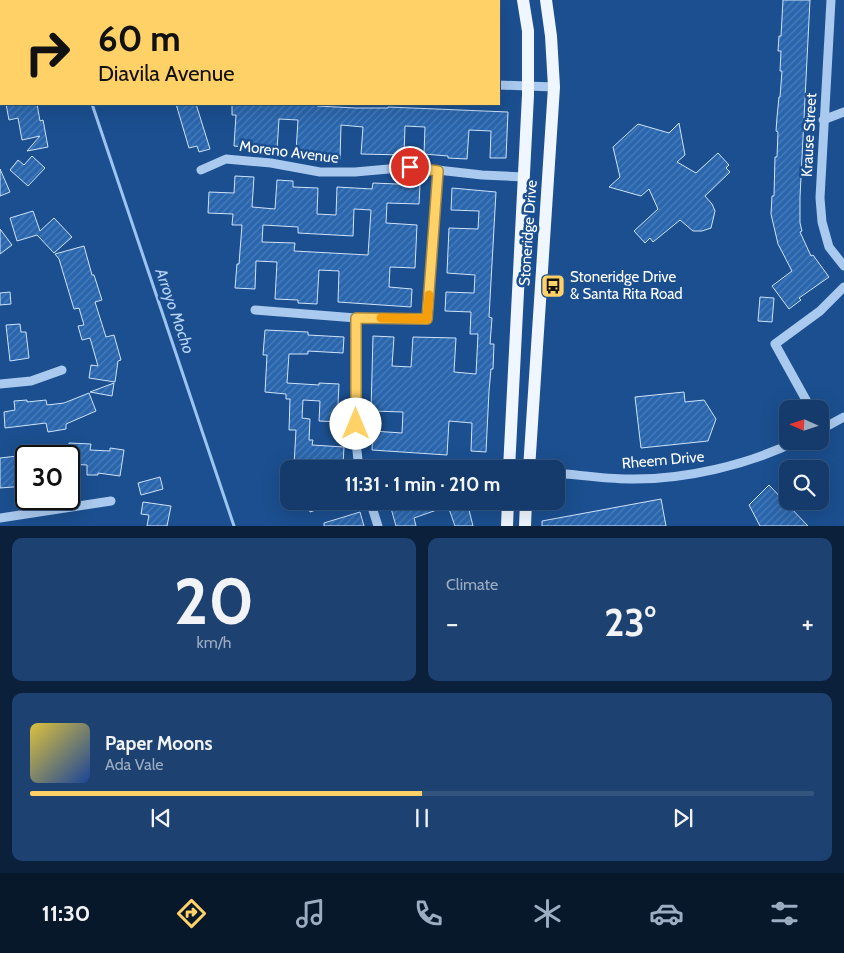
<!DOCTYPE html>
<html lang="en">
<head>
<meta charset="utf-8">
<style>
	body { margin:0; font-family:Cabin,sans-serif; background:#1d4271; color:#f1f3f6; height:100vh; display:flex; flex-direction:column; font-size:19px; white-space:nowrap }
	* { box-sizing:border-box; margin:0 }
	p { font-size:16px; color:#9dadc1 }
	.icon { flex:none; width:28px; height:28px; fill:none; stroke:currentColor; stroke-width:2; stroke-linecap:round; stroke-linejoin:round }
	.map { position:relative; height:526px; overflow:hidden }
	.drawer { display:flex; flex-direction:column; gap:12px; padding:12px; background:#0b203b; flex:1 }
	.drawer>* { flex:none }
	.banner { position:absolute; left:0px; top:0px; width:500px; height:105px; box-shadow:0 5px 20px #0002,0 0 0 1px #33557e; background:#ffd166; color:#111; overflow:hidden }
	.needle { width:32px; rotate:273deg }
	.buttons { position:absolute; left:779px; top:400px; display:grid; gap:10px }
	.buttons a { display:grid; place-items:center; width:50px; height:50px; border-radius:10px; background:#143b6b; box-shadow:0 5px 20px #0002,0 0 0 1px #33557e; font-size:25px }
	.speed { position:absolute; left:15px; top:445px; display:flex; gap:10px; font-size:25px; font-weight:700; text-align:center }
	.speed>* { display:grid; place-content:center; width:65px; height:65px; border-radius:50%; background:#143b6b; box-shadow:0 5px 20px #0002,0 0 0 1px #33557e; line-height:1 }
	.speed .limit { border:2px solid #111; border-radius:8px; background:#fff; color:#111 }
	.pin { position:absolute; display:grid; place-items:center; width:42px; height:42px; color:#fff; margin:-21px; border:2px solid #fff; border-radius:50%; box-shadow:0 1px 5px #0007 }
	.me { position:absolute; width:55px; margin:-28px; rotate:0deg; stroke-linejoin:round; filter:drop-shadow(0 0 4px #0008) }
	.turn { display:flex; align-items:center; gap:18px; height:105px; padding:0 15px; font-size:22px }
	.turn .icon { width:65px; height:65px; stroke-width:2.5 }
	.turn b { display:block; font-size:35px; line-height:42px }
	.big { font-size:38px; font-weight:700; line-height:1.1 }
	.drawer .card { flex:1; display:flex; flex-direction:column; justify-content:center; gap:8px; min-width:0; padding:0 18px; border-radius:10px; background:#1d4271 }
	.drawer .dial { align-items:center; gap:0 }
	.dial b { font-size:65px; line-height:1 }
	.song { display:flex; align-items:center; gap:15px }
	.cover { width:60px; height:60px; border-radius:8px; background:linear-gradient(135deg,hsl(50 70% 55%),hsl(220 70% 35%)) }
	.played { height:5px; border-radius:2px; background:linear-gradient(90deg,#ffd166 50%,#33557e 50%) }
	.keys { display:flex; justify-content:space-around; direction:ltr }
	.heat { display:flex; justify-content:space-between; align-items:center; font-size:28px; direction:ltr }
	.drawer .tiles { flex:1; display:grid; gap:12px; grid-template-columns:1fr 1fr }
	.card:last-child { grid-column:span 2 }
	.trip { position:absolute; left:280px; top:460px; width:285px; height:50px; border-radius:10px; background:#143b6b; box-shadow:0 5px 20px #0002,0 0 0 1px #33557e; font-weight:700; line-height:50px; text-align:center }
	.tab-bar { display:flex; height:80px; justify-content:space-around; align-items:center; background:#08182b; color:#9dadc1 }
	.tab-bar .icon { width:35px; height:35px }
	.tab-bar .active { color:#ffd166 }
	.tab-bar b { font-size:22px; color:#f1f3f6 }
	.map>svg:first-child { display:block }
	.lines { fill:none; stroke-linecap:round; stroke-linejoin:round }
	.stream { stroke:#9cc4f0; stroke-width:3 }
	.building { fill:url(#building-hatch); stroke:#cfe3fa; fill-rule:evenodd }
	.minor { stroke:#a9c9ee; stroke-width:9 }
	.major { stroke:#f0f6ff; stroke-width:12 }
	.route-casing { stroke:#a68842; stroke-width:12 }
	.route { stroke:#ffd166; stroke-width:9 }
	.slow { stroke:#f59e0b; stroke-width:9 }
	.labels { text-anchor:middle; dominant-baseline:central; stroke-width:5; stroke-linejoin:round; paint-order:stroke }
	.street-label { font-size:15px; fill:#fff; stroke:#1b4f8f }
	.poi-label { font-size:15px; fill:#fff; stroke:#1b4f8f; text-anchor:start }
	.water-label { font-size:16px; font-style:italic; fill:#b5d3f5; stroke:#1b4f8f }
</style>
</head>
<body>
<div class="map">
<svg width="844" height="526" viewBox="0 0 844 526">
	<defs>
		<pattern id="building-hatch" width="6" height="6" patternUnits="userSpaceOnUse" patternTransform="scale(1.25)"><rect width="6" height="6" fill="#2a66ad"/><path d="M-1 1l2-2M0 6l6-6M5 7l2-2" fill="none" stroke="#4a7db9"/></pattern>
	</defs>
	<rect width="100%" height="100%" fill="#1b4f8f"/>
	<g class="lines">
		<path class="stream" d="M57 0V1
			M92 104 234 526"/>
	</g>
	<path class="building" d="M783 0H810L800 197V223L802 231 800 232 811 256 813 255 829 277 799 298 801 300 789 309 772 286 792 271 778 244 771 214 772 196H774L775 157H777L778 132 776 131 777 117 779 97H780L782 71H780L781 51H778L779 36H781Z
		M6 104H37L40 121 43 120 48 147 27 151 40 136 22 140 18 118 9 120Z
		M176 104H196L210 149 199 152 197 146 189 148Z
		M232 104H318L317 106 356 108H388V107L508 112 506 158H490L491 131 469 130 467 159 448 158V156L424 154 425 127 405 126 404 155 361 154 363 127 341 125 340 160 321 159V153L296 152 298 120 279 119 277 150 234 146 236 115H232Z
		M679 123 685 155 677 162 696 173 718 153 729 165 726 168 730 172 705 196 712 204 715 211 711 228 702 231H693L680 220 653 242 650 238 645 243 634 231 658 209 649 189 641 196 609 187 620 177 613 147 638 124 669 133Z
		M32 156 45 168 28 186 10 170 18 160 24 165Z
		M0 169 10 192 0 196Z
		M235 176 254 177 252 207 275 209 277 180 293 181V187L318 188 317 214 336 215 337 187 372 189 373 183 420 185 419 204 387 203 386 223 417 225 415 268 390 267 389 287 412 289 411 307 338 302 339 271 319 270 317 304 298 303V300L275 299 277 262 256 261 255 289 235 288 237 264H239L242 225H232L233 214 208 213 209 192 234 193ZM354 209 371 210 368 255 294 251 295 243 262 242 263 225 298 227V233L353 236Z
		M452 188 496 192 489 317 492 318 490 344H494L493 369H491L489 391 486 452 471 451 472 423 449 421 447 455 372 450 373 431 402 433 403 412 371 411 373 336 394 337 392 366 411 367 413 337 456 338 454 372 476 374 478 334H470L471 312 445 311 446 292 474 293 475 275 447 273 449 228 478 229 479 211 451 210Z
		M33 211 40 231 54 218 72 237 54 253 37 235 17 241 10 218Z
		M0 229 12 245 0 254Z
		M84 246 92 275H94L102 300 95 302 106 337 114 335 121 360 118 361 115 382 89 378 91 365 98 366 90 338 82 340 78 326 84 325 79 308 74 309 59 259 55 254Z
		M10 292 11 304 0 305V293Z
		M760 297 774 298 772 322 758 321Z
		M20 324 21 332H26L29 358 10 361 6 325Z
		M265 330 308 332V335L344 337 343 353 308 351V354H289L287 383 319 385V383L339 384 338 404H341L340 422 319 421 320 401 303 400 302 418 310 419 309 440H313L312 445 344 447 343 464 312 463 311 466 294 465 296 430H289L290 399H286V394L265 392 267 355H263Z
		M114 383 112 396 90 392Z
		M684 392 685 402 704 400 716 419 708 441 641 448 635 397Z
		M89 393 96 411 66 424V429L48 432 46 423 5 428 4 412 15 410 14 401 27 400V402L46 400 47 405 64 403Z
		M69 443 91 444 90 450 110 451V448L124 450 120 476 98 473V475H87V465L69 464Z
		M26 455V486L0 488V458Z
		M160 477 163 489 141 495 138 483Z
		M769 485 808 526H760L749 505Z
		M661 499 666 526H542V521Z
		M307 501H336V503L310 512Z
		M389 501H470L473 509 469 510 473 526H455L448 506 414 518 416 526H396Z
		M143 502 171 506 167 526H147L149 515 141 514Z
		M360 512 364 526H324V523Z"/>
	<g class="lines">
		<path class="minor" d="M144 0 145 1
			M831 0 820 198 822 222 829 247 844 266
			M291 1V0
			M424 1V0
			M499 85 554 87
			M823 120 844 112
			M201 170 226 159 271 163 320 172H355L411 167 482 175 524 177
			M255 310 356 318 427 319 438 171
			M356 318V442L359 469
			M0 384 31 381 62 370
			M811 409 775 344 820 311 844 287
			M820 430 844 417
			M359 468 474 469
			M556 473C580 475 605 479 629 479 685 480 747 465 797 441
			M370 501 378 526
			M0 518 111 501"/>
		<path class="major" d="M509 469 528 95V31L523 0
			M529 469 554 87 551 36 546 0
			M507 526 508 501
			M525 526 526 501"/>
	</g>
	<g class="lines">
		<g class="route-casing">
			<path id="route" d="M356 424V318L427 319 438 171 410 167"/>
		</g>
		<use href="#route" class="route"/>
		<path class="slow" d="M381 318 427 319 429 295"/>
	</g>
	<defs>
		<g id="bus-square" transform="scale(1.25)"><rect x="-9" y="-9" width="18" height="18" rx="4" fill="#ffd166" stroke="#1b4f8f"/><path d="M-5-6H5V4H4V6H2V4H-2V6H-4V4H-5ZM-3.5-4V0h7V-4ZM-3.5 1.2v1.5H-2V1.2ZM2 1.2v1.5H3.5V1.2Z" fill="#111"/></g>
	</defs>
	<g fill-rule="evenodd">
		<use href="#bus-square" x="553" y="286"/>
	</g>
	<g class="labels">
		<g class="street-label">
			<text transform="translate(809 135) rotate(-87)">Krause Street</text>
			<text transform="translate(289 152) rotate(7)">Moreno Avenue</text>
			<text transform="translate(528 233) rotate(-86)">Stoneridge Drive</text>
			<text transform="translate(663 460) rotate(-5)">Rheem Drive</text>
		</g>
		<g class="poi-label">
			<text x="570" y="277">Stoneridge Drive<tspan x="570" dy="17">&amp; Santa Rita Road</tspan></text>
		</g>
		<g class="water-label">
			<text transform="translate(175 311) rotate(71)">Arroyo Mocho</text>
		</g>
	</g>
</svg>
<div class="buttons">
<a><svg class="needle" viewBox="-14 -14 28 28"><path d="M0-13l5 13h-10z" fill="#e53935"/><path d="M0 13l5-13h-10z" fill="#9dadc1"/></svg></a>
<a><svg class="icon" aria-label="search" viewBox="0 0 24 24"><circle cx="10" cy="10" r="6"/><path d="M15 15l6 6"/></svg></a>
</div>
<div class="speed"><div class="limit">30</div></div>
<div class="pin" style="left:410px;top:167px;background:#d93025"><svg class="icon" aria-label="arrive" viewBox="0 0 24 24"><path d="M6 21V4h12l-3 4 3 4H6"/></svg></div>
<svg class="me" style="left:356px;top:424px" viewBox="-20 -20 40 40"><circle r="19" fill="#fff"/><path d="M0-13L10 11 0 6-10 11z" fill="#ffd166"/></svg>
<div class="trip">11:31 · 1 min · 210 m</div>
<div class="banner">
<div class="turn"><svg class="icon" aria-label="right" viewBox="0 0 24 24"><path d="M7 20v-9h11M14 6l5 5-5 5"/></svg><div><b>60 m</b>Diavila Avenue</div></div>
</div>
</div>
<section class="drawer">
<div class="tiles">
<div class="card dial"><b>20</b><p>km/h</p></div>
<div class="card"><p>Climate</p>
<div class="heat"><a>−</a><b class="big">23°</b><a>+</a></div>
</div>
<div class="card">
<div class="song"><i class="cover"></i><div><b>Paper Moons</b><p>Ada Vale</p></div></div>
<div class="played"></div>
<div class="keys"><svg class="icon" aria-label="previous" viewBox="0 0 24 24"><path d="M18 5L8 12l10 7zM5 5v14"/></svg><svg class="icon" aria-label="pause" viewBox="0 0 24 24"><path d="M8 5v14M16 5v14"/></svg><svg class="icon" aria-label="next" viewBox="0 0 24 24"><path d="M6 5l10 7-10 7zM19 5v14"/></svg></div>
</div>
</div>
</section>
<nav class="tab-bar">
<b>11:30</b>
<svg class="icon active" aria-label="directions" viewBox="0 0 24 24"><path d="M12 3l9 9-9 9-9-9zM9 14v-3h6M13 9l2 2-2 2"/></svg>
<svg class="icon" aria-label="music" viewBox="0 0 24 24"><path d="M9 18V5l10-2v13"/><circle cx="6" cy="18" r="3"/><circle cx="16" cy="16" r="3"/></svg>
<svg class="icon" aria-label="phone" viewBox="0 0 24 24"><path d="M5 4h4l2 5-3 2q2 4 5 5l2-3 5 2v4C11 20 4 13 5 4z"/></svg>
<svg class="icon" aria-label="climate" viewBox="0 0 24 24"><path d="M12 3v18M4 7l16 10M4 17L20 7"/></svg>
<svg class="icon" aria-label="car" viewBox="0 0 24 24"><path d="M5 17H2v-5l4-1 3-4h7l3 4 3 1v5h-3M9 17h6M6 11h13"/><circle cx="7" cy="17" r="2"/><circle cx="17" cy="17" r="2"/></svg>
<svg class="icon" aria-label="filters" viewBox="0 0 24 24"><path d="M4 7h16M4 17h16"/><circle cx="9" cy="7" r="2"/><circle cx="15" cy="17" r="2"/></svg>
</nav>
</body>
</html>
